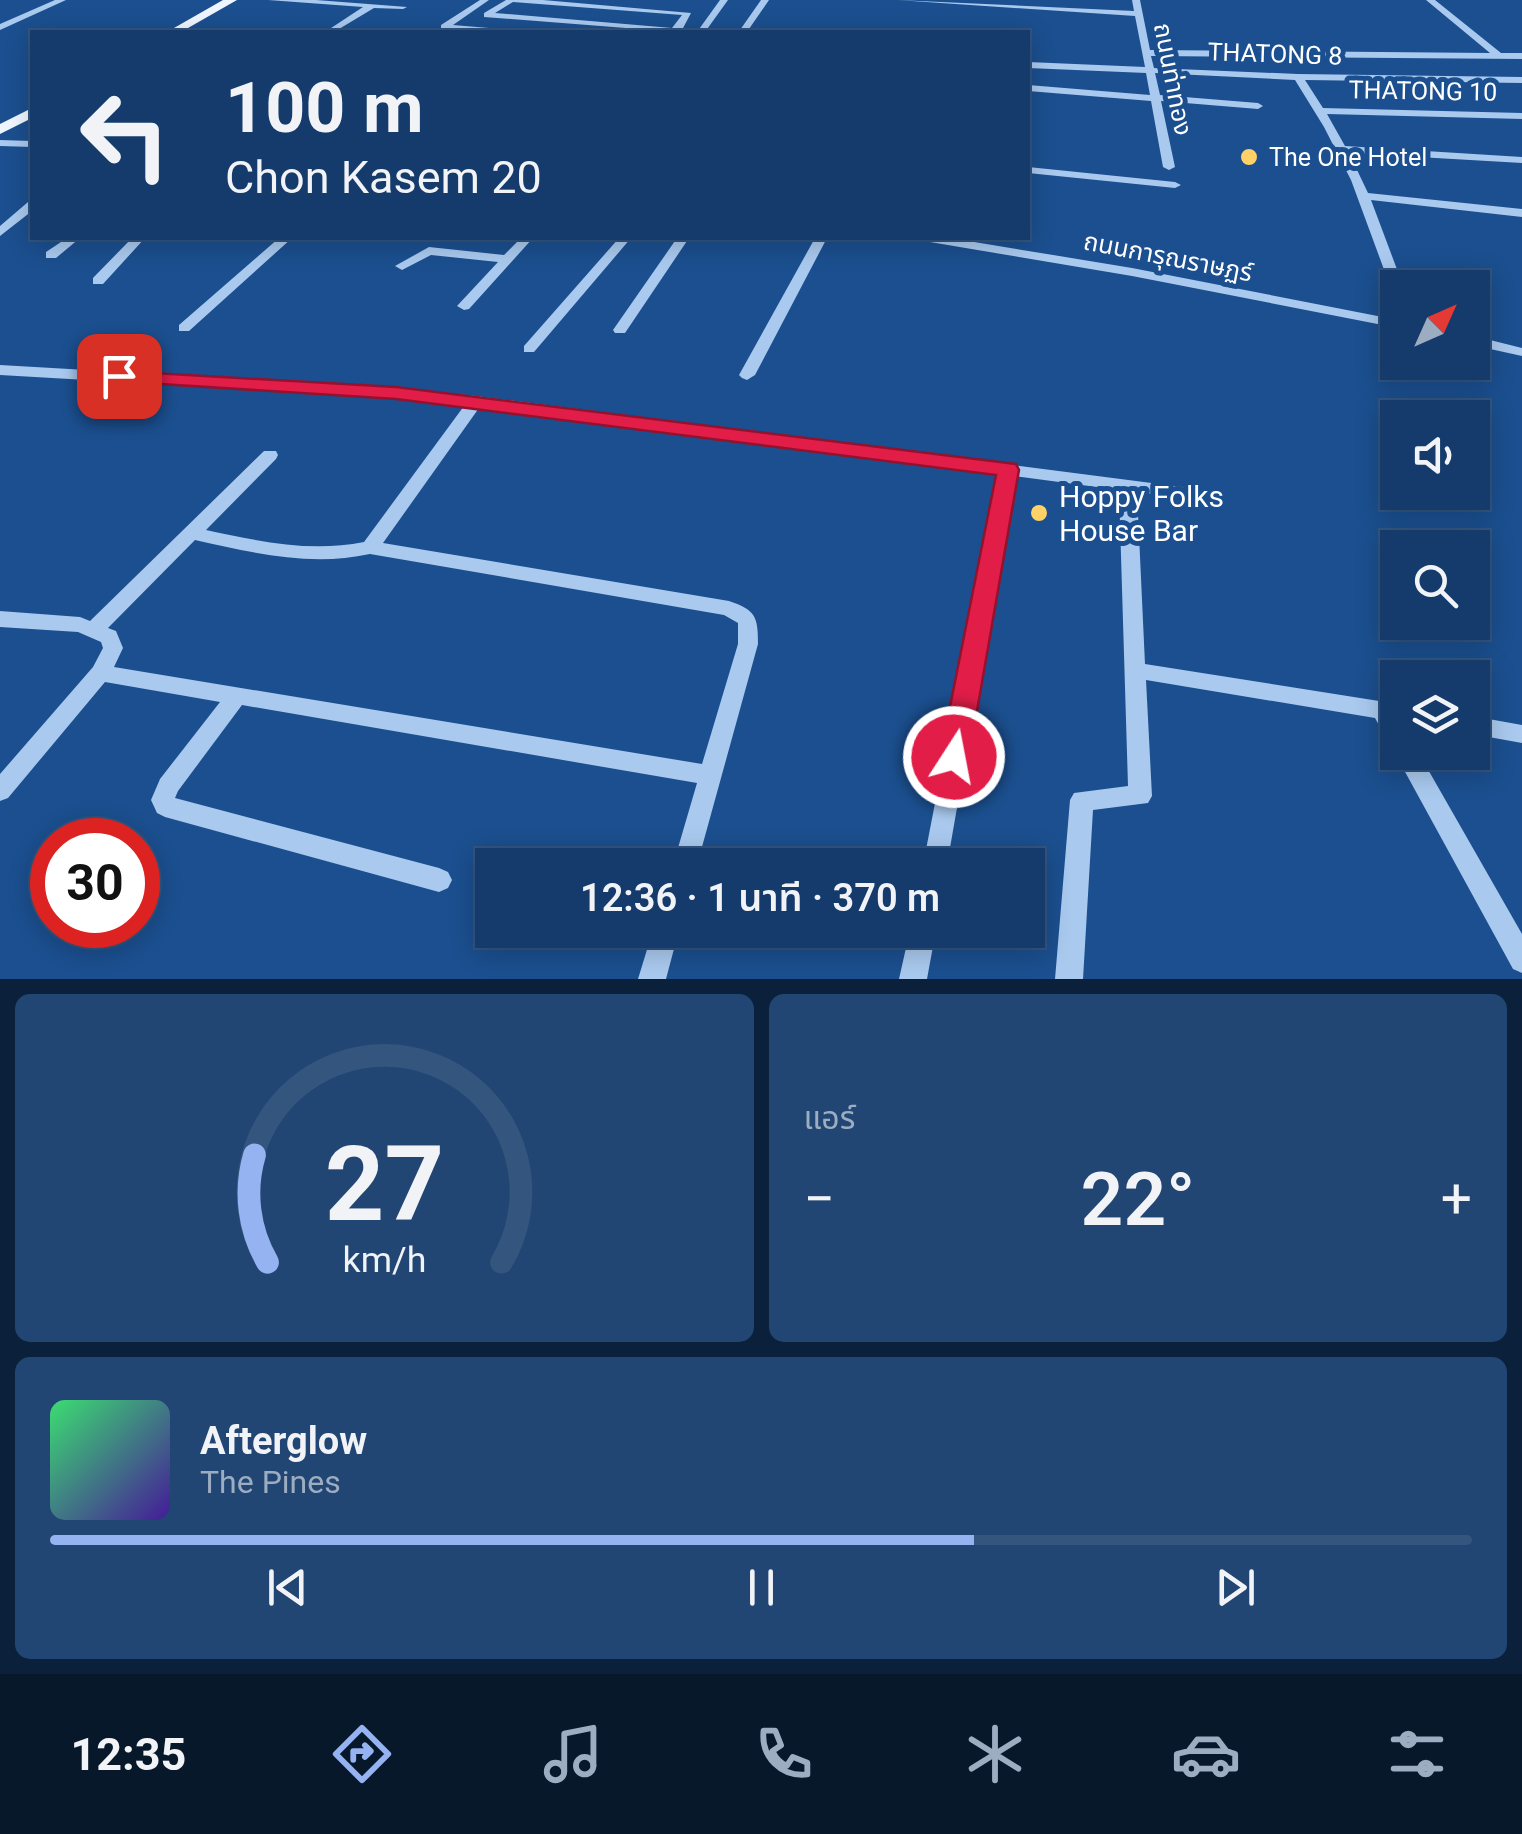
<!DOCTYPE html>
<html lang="th">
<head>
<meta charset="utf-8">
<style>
	body { margin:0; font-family:Roboto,"Noto Sans Thai",sans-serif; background:#214673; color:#f1f3f6; height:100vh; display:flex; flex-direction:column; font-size:38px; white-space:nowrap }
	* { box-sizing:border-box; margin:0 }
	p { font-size:32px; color:#9dadc1 }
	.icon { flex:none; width:55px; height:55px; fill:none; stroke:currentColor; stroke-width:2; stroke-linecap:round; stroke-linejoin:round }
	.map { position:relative; height:979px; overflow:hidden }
	.side { display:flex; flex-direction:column; gap:15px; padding:15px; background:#0b203b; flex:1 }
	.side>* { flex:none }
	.banner { position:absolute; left:30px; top:30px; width:1000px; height:210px; border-radius:0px; box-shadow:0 5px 25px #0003,0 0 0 2px #33557e; background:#143b6b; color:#f1f3f6; overflow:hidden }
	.needle { width:65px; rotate:45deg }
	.tools { position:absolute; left:1380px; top:270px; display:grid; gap:20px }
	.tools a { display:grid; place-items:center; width:110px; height:110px; border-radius:0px; background:#143b6b; box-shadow:0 5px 25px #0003,0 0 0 2px #33557e; font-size:50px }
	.speed { position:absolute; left:30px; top:818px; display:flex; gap:20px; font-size:50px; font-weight:700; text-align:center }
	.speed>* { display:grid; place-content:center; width:130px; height:130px; border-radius:50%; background:#143b6b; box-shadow:0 5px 25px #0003,0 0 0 2px #33557e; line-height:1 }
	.speed .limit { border:15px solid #d22; background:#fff; color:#111 }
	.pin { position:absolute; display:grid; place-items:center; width:85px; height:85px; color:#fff; margin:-42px; border-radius:20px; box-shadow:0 5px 15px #0006 }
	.me { position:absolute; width:110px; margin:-55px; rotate:11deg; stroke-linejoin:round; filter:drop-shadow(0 0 8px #0008) }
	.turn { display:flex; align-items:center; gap:35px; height:210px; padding:0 30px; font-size:45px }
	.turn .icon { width:130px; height:130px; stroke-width:2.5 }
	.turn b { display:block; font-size:70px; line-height:85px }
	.big { font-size:75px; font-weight:600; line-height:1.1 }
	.side .tile { flex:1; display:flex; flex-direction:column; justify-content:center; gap:15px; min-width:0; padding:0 35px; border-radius:15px; background:#214673 }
	.side .dial { align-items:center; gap:0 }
	.dial svg { height:260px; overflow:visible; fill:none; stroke:#33557e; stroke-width:7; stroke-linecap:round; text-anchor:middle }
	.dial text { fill:#f1f3f6; stroke:none }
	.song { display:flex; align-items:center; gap:30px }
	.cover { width:120px; height:120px; border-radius:15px; background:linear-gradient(135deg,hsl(140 70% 55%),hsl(260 70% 35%)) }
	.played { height:10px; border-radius:5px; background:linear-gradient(90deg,#95b2f1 65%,#33557e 65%) }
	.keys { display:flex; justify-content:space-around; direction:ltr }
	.heat { display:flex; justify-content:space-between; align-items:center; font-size:55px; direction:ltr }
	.side .tiles { flex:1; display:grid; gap:15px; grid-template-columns:1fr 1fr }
	.tile:last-child { grid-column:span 2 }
	.trip { position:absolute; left:475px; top:848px; width:570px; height:100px; border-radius:0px; background:#143b6b; box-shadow:0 5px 25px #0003,0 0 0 2px #33557e; font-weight:600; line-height:100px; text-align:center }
	.menu { display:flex; height:160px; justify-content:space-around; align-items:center; background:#08182b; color:#9dadc1 }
	.menu .icon { width:70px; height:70px }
	.menu .current { color:#95b2f1 }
	.menu b { font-size:45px; color:#f1f3f6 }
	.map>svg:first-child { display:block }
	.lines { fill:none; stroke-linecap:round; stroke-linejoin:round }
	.minor { fill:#a9c9ee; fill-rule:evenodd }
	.major { fill:#f0f6ff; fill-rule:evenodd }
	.route { fill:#e11d48; stroke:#92132f; stroke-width:2.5 }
	.poi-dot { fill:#ffd166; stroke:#1b4f8f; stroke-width:4 }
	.labels { text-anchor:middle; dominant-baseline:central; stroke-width:10; stroke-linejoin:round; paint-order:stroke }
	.far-street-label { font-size:25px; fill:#fff; stroke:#1b4f8f }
	.far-poi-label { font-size:25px; fill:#fff; stroke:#1b4f8f; text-anchor:start }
	.poi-label { font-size:30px; fill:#fff; stroke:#1b4f8f; text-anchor:start }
</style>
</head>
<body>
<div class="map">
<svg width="1522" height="979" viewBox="0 0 1522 979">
	<rect width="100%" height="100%" fill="#1b4f8f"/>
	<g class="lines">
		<path class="minor" d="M55 0H66L0 30V24Z
			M268 0H316L407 7 403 9 374 8 334 32H325L363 7Z
			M480 0H489L453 25 536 32 441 29V25Z
			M506 0H543L691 13 682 30 677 32 484 17V13ZM513 2 682 15 672 28 495 13Z
			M720 0H728L705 32H697Z
			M761 0H769L749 29 751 32H742L740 30Z
			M897 0 1134 11 1132 0H1140L1150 50 1490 53 1426 0H1435L1501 53H1522V59L1151 56 1154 68 1298 74 1522 77V83L1305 80 1323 108 1522 113V119L1327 114 1345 146 1522 157V163L1349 153 1368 193 1522 209V217L1371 200 1404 288H1398V295L1393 294 1351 180 1324 127 1295 80 1155 73 1160 95 1258 103 1263 106 1258 109 1161 101 1175 167 1169 170 1163 167 1151 101 1028 91V85L1150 95 1146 73 1028 68V62L1145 67 1135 16Z
			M0 140 32 141V147L0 146Z
			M1028 167 1175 182 1181 185 1175 188 1028 173Z
			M28 202H32V211L0 236V226Z
			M67 238H80L56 258H46V252Z
			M132 238H145L103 284H93V278Z
			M279 238H292L189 331H179V325Z
			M521 238H533L469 309 464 310 457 306 498 262 431 255 402 270 395 266 429 247 504 255Z
			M619 238H631L534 352H524V346Z
			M677 238H689L625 333H615L613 330Z
			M815 238H827L755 375 747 380 742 378 739 375Z
			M924 238H950L1132 268 1398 320V328L1132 276 930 242Z
			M1470 269 1477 273 1490 340 1522 348V356L1472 345V288H1466L1463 273Z
			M0 365 396 388 476 396 1198 489 1201 493 1192 499 1137 492 1145 664 1398 704V752H1418L1522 934V973L1513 969 1398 759 1395 752 1397 747 1390 745 1375 718 1146 680 1152 796 1148 803 1093 810 1083 979H1055L1070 800 1074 793 1128 786 1119 490 1015 476 947 865H923L999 474 479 408 383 543 729 601C756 610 758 617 758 644L697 865H673L697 783 242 705 178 791 175 798 439 868 448 872 452 880 448 888 439 892 165 817 157 813 151 800 160 779 220 702 105 682 8 798 0 801V774L93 667 103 648 101 642 78 632 0 627V611L80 617 90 621 264 451H276L278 455 276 459 206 530C258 541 310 553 364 542L464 406 396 398 0 375ZM195 540C254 553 310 567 370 554L724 615 738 623V644L702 764 114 667 123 648 116 631 108 628Z
			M1472 716 1522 725V743L1472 734Z
			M653 930H679L666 979H638Z
			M910 930H936L927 979H899Z"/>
		<path class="major" d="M223 0H237L181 32H167Z
			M32 108V118L0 134V124Z"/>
	</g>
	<path class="route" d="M119 371 396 387 1016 464 1019 470 969 757 965 766 954 770 944 766 940 757 996 475 396 399 112 381V372Z"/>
	<g class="poi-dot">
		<circle cx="1249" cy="157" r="10"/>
		<circle cx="1039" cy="513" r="10"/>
	</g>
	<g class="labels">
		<g class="far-street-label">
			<text transform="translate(1275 54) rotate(2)">THATONG 8</text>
			<text transform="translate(1173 79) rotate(79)">ถนนท่าทอง</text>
			<text transform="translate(1423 91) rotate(1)">THATONG 10</text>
			<text transform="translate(1168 257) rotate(11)">ถนนการุณราษฏร์</text>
		</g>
		<g class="far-poi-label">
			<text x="1269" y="157">The One Hotel</text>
		</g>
		<g class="poi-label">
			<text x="1059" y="496">Hoppy Folks<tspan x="1059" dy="34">House Bar</tspan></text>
		</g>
	</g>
</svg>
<div class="tools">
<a><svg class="needle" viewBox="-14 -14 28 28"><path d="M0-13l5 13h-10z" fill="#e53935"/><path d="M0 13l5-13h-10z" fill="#9dadc1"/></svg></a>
<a><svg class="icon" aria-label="sound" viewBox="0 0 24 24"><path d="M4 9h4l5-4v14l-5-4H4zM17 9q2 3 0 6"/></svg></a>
<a><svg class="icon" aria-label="search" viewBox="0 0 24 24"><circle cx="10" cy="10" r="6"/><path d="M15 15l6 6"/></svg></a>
<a><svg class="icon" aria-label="layers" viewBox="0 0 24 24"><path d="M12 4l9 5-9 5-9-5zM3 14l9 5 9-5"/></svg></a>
</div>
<div class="speed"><div class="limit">30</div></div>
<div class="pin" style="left:119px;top:376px;background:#d93025"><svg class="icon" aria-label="arrive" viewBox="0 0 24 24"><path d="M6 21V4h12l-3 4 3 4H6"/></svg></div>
<svg class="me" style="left:954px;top:757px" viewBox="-20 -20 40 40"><circle r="17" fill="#e11d48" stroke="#fff" stroke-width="3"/><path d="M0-11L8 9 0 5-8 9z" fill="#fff"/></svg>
<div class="trip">12:36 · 1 นาที · 370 m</div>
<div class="banner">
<div class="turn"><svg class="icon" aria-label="left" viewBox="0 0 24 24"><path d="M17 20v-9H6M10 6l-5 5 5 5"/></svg><div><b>100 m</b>Chon Kasem 20</div></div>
</div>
</div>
<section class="side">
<div class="tiles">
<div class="tile dial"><svg viewBox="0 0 100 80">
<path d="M14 69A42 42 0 1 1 86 69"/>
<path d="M14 69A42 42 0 0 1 10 36" stroke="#95b2f1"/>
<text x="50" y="56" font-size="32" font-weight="700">27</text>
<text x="50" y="72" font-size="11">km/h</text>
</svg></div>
<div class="tile"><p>แอร์</p>
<div class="heat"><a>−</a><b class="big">22°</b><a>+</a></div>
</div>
<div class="tile">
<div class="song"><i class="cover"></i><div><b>Afterglow</b><p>The Pines</p></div></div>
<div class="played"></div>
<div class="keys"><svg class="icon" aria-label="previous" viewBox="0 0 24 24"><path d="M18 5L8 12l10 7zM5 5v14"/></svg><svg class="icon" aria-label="pause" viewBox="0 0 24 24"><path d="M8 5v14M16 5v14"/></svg><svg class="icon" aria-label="next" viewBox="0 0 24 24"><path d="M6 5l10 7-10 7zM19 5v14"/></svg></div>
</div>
</div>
</section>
<nav class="menu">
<b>12:35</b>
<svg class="icon current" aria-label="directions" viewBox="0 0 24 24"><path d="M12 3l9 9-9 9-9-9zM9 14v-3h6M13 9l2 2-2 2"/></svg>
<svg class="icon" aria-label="music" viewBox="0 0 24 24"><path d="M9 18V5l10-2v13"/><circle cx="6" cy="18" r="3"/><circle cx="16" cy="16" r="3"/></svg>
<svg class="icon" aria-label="phone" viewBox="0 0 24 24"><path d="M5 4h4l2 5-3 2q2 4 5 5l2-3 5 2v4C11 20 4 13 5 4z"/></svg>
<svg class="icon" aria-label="climate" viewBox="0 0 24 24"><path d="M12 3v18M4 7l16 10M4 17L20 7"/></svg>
<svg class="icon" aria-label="car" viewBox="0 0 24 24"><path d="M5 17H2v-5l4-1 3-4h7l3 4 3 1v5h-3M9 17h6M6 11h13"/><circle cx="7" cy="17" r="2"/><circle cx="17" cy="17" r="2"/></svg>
<svg class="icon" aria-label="filters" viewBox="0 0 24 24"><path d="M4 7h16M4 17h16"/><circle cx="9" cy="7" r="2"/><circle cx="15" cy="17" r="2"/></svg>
</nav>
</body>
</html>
